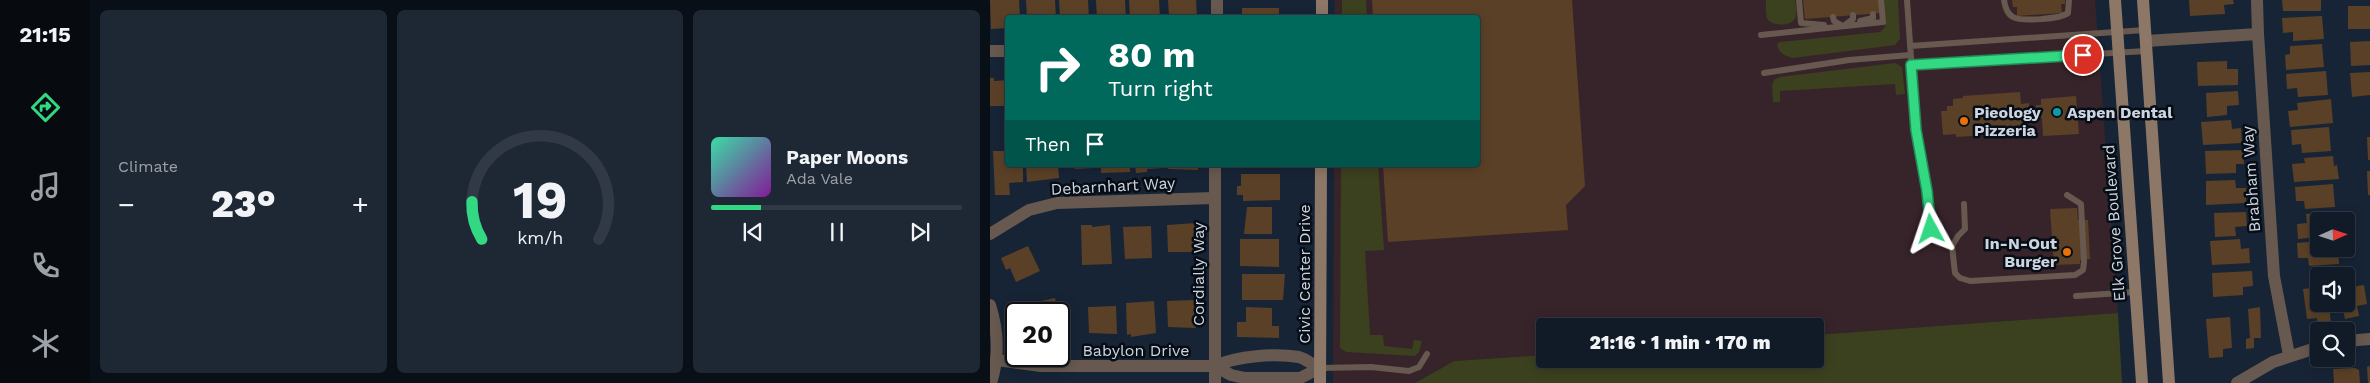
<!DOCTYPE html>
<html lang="en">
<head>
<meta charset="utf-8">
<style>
	body { margin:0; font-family:"Work Sans",sans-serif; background:#1e2834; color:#f1f3f6; height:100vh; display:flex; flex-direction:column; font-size:19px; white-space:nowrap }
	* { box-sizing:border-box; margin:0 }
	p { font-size:16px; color:#9ca1a8 }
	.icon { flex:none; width:28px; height:28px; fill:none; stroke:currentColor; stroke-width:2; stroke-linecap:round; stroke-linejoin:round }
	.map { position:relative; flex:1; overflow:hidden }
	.details { display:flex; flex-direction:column; gap:10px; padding:10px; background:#090f16; width:900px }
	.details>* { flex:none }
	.guide { position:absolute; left:15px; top:15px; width:475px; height:152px; border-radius:5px; box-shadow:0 2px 12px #0003,0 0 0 1px #303945; background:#00695c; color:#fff; overflow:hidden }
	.needle { width:32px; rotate:87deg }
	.tools { position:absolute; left:1320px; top:212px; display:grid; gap:10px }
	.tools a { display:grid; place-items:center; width:45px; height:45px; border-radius:5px; background:#111b28; box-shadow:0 2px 12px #0003,0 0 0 1px #303945; font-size:25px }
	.speed { position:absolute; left:15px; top:302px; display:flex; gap:10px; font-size:25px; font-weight:700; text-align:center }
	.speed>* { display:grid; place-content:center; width:65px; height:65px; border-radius:50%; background:#111b28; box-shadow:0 2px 12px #0003,0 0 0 1px #303945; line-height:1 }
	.speed .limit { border:2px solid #111; border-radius:8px; background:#fff; color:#111 }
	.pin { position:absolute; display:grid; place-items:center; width:42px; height:42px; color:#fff; margin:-21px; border:2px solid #fff; border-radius:50%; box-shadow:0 1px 5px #0007 }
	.me { position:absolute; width:55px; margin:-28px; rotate:355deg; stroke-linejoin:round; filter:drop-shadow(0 0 4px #0008) }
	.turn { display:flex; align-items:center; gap:18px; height:105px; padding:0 20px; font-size:22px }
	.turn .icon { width:65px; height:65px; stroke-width:2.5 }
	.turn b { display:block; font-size:35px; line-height:42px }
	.then { display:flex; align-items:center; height:48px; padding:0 20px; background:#0003; gap:10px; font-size:19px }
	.big { font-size:38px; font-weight:800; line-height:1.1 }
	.details .tile { flex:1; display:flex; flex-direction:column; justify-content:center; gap:8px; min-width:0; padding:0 18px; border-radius:8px; background:#1e2834 }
	.details .dial { align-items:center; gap:0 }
	.dial svg { height:130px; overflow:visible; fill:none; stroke:#303945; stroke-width:7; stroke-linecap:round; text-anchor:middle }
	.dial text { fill:#f1f3f6; stroke:none }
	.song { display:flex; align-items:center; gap:15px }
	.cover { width:60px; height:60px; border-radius:8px; background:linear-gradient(135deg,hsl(160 70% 55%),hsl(290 70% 35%)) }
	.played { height:5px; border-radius:2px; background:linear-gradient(90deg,#32d882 20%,#303945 20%) }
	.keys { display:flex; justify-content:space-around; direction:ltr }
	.heat { display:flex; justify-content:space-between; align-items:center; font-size:28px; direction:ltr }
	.details .tiles { flex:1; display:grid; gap:10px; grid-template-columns:repeat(3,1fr) }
	.trip { position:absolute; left:546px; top:318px; width:288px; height:50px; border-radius:5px; background:#111b28; box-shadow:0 2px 12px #0003,0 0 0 1px #303945; font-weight:800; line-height:50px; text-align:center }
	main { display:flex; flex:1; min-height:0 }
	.dock { display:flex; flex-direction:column; width:90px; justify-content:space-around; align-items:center; background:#070b10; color:#9ca1a8 }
	.dock .icon { width:35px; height:35px }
	.dock .on { color:#32d882 }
	.dock b { font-size:22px; color:#f1f3f6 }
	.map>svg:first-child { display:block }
	.commercial { fill:#37242a }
	.green { fill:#3b401e }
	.building { fill:#5a4026 }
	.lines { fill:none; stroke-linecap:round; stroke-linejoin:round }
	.lane { stroke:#67594f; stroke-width:6 }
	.street { stroke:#67594f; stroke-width:12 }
	.secondary { stroke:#8d7767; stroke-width:12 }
	.route-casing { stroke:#208c54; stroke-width:12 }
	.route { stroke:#32d882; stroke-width:9 }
	.culture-dot { fill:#0f9aa8; stroke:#070d15; stroke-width:2 }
	.food-dot { fill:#e8710a; stroke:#070d15; stroke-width:2 }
	.labels { text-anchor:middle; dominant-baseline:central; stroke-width:5; stroke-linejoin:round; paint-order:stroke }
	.poi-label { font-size:16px; font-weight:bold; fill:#ccd5e1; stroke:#070d15; text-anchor:start }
	.street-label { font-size:16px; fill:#ccd5e1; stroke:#070d15 }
</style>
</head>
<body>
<main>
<nav class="dock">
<b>21:15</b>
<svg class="icon on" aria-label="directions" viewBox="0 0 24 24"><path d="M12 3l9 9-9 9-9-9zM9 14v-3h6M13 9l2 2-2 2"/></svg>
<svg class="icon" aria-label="music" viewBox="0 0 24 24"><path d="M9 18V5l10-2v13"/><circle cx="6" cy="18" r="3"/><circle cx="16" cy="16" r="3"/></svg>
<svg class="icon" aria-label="phone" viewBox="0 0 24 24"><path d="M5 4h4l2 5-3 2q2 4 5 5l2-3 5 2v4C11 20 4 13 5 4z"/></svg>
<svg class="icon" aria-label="climate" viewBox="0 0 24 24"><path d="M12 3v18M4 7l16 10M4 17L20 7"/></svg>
</nav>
<section class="details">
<div class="tiles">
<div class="tile"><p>Climate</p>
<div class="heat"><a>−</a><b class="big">23°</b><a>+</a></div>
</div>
<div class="tile dial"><svg viewBox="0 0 100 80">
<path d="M14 69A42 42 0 1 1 86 69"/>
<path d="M14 69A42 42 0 0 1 8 46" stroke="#32d882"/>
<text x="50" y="56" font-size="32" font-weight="700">19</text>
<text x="50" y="72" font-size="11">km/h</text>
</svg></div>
<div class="tile">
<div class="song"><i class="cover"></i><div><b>Paper Moons</b><p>Ada Vale</p></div></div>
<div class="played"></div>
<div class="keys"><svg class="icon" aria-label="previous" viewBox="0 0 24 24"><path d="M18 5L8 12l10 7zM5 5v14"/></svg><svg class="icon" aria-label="pause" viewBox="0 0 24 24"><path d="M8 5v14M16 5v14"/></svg><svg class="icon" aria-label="next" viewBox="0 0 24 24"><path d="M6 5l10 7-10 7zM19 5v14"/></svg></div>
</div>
</div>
</section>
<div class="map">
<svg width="1380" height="383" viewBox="0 0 1380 383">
	<rect width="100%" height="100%" fill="#172436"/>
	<path class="commercial" d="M345 0H1105L1128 313 825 335V326H555V355L464 361 425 383H343L344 165H488V18L344 17Z"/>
	<path class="green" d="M352 0H376L377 17H352Z
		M776 0H805C806 6 808 15 804 20 799 26 783 26 778 20 775 15 776 6 776 0Z
		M893 0H908L910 39 905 45 803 58C795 56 789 54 787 44L790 42 890 32 895 27Z
		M905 63 912 67 915 94 906 95 905 84 790 91V102H783L782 85 784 80 790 77Z
		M351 165H388L394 250 375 251 380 335H393L394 346 422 349 424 340 432 341 429 352 425 356 356 352 350 348Z
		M1128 313 1132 383H425L464 361 555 355V359H825V335Z"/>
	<path class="building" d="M0 0H29L30 18H18V28L1 29Z
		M36 0H65L66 18H37Z
		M69 0H98L99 18H70Z
		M106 0H135L136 18H107Z
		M139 0H169L170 18H140Z
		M178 0H206L207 16 179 17Z
		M382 0H582L595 186 576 205 578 230 398 242 393 165H488V18H383Z
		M813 0H890L891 13 815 19Z
		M1022 0H1075V4H1071L1072 13 1027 16V7H1023Z
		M1199 0H1243L1244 4 1234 5 1235 14 1200 16Z
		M1292 0H1331V11H1293Z
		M1358 6H1380V29H1358Z
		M252 8H289V18H252Z
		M1332 16 1334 39 1303 41V32L1293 33 1292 18Z
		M1380 41V65L1361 66 1360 42Z
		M1332 44 1334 67 1296 70 1295 55 1300 54V46Z
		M1237 61V69H1248V85L1208 86 1207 62Z
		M1336 71 1338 95 1308 97 1307 88 1297 89 1296 74Z
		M1380 72V95L1362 97 1360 73Z
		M0 78H4V81L18 80V106H0Z
		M1248 91 1249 105 1237 106V115L1217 117 1216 93Z
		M1030 92 1031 104 1039 103 1040 120H1034L1035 125 1027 126 1028 133 966 137V134L953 135 951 111H957V106H963V99L973 98V96Z
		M1086 96 1089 134 1053 136 1052 118H1047L1046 105H1051V99Z
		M1341 99 1343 123 1300 127 1298 111 1308 110 1307 103Z
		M1241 120 1242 129 1251 128 1252 143 1213 145 1211 122Z
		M1339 127 1341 151 1312 153 1311 144 1302 145 1301 130Z
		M1377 137H1380V160H1378Z
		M1254 150V164H1246V173L1216 174 1215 151Z
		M3 151H18V165H33V182L19 183 20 195H5Z
		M1343 156 1344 166 1347 165 1349 179 1304 182 1302 164 1315 163 1314 158Z
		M36 165H68L69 178 37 182Z
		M85 165H103L104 168 85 169Z
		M111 165H140V172L111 173Z
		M145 165H174V168L157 169V172L146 173Z
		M178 165H208V170L178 169Z
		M254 165H287V168L254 167Z
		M1377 171H1380V195H1378Z
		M251 174H290V200L253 201V195H247V186H251Z
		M1245 180 1246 188H1256V203L1216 205V181Z
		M1343 184 1345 207 1315 209 1314 201H1306L1305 187Z
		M257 207H282V234H254Z
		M1087 208 1088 220H1098L1100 259 1090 260V264L1064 265 1060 209Z
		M1256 212 1257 226 1245 227 1246 236 1225 237 1224 213Z
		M1353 212 1354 221H1329V237L1308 239 1307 224 1317 223 1316 214Z
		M206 223 207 252H178L177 225Z
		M91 225H102V227L120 225 122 264 92 265Z
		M161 226 162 258 135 259 133 227Z
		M250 239H289V267L250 266Z
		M1250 239 1251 249 1259 248 1260 263 1222 265 1220 241Z
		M1329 241V249H1348L1349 264 1319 266 1318 258H1308L1307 243Z
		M38 246 50 271 26 282 20 268 16 270 11 258Z
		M1262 271 1263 286 1253 287V295L1223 297 1222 273Z
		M252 274H295L293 300H252Z
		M1374 285 1377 304 1367 306 1369 316 1355 319 1352 304H1356V288Z
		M1329 287V304H1339L1341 324 1327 326V318L1317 319 1313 289Z
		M65 298 68 314H35L33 305Z
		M204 300 206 328 178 327 177 301Z
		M164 301 166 333 141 337V334L137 335 136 303Z
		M126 306 127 334 99 333 98 307Z
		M256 307 282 308V326H289V338L247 337V322H256Z
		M1270 307 1271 338H1264V348L1256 349V339L1260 338 1258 309Z
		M1240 317 1242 348 1233 349V357L1219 358 1216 319Z
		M1380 366V383H1378L1377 367Z
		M1365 368 1369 370 1370 383H1344L1343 369Z"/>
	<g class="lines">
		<path class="lane" d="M809 0 811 23 834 25
			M917 0 926 130 937 191 941 229
			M1014 0C1015 7 1017 14 1023 17 1032 22 1070 19 1078 13L1079 0
			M843 17 844 21 853 26
			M870 21 883 18V14
			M855 25 863 19V15
			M771 35 893 22 891 0
			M920 46 1155 30
			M921 65 1156 51
			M774 73 859 60 920 55
			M974 204 975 229 968 236 962 246 965 273 970 278 980 281 1085 275 1093 270 1094 262 1091 204 1077 195
			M1086 296 1145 292
			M330 368 381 367 419 371 429 367 437 354"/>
		<path class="street" d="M1267 0 1268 34 1284 276 1299 355
			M227 18V0
			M1156 41 1268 34
			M0 51H18
			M225 165V383
			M0 234 39 210 67 203 224 198
			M0 305C8 330 9 358 1 383
			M1356 341 1380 339
			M7 360 51 366H225C247 356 285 353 309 357 316 359 323 365 330 368
			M225 366 241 375 255 378H310L330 368
			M1247 383 1283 362 1329 347"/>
		<path class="secondary" d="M1125 0 1152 383
			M1153 0 1179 383
			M332 18V0
			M330 383 331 165"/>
	</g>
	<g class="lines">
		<g class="route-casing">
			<path id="route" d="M941 229 937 191 926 130 921 65 1093 55"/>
		</g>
		<use href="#route" class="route"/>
	</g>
	<circle class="culture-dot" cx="1067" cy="112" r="5"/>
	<g class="food-dot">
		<circle cx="974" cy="121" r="5"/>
		<circle cx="1077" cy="252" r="5"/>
	</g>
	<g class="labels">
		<g class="poi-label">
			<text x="984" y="112">Pieology<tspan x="984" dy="18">Pizzeria</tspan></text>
			<text x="1077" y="112">Aspen Dental</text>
			<text x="1067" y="243" text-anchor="end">In-N-Out<tspan x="1067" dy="18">Burger</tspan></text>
		</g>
		<g class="street-label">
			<text transform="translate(1261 179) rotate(-94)">Brabham Way</text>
			<text transform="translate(123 186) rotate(-3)">Debarnhart Way</text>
			<text transform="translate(1124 223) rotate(-94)">Elk Grove Boulevard</text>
			<text transform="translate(208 274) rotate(-90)">Cordially Way</text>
			<text transform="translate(314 274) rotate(-90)">Civic Center Drive</text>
			<text x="146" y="350">Babylon Drive</text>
		</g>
	</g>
</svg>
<div class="tools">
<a><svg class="needle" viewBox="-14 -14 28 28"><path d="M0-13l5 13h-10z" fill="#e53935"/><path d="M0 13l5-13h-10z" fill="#9ca1a8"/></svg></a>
<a><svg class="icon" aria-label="sound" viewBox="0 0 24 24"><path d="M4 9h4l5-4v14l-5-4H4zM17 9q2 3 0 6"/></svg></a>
<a><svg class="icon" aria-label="search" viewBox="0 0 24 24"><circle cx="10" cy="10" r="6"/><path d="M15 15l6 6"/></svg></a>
</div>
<div class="speed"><div class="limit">20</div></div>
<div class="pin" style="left:1093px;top:55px;background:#d93025"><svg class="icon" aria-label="arrive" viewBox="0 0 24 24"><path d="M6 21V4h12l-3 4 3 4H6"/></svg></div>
<svg class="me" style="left:941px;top:229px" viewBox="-20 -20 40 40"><path d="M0-17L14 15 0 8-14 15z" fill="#32d882" stroke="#fff" stroke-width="4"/></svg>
<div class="trip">21:16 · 1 min · 170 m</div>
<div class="guide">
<div class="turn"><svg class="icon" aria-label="right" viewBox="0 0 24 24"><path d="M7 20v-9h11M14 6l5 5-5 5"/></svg><div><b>80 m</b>Turn right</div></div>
<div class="then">Then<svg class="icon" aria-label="arrive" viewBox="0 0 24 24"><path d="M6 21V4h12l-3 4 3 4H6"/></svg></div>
</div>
</div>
</main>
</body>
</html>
